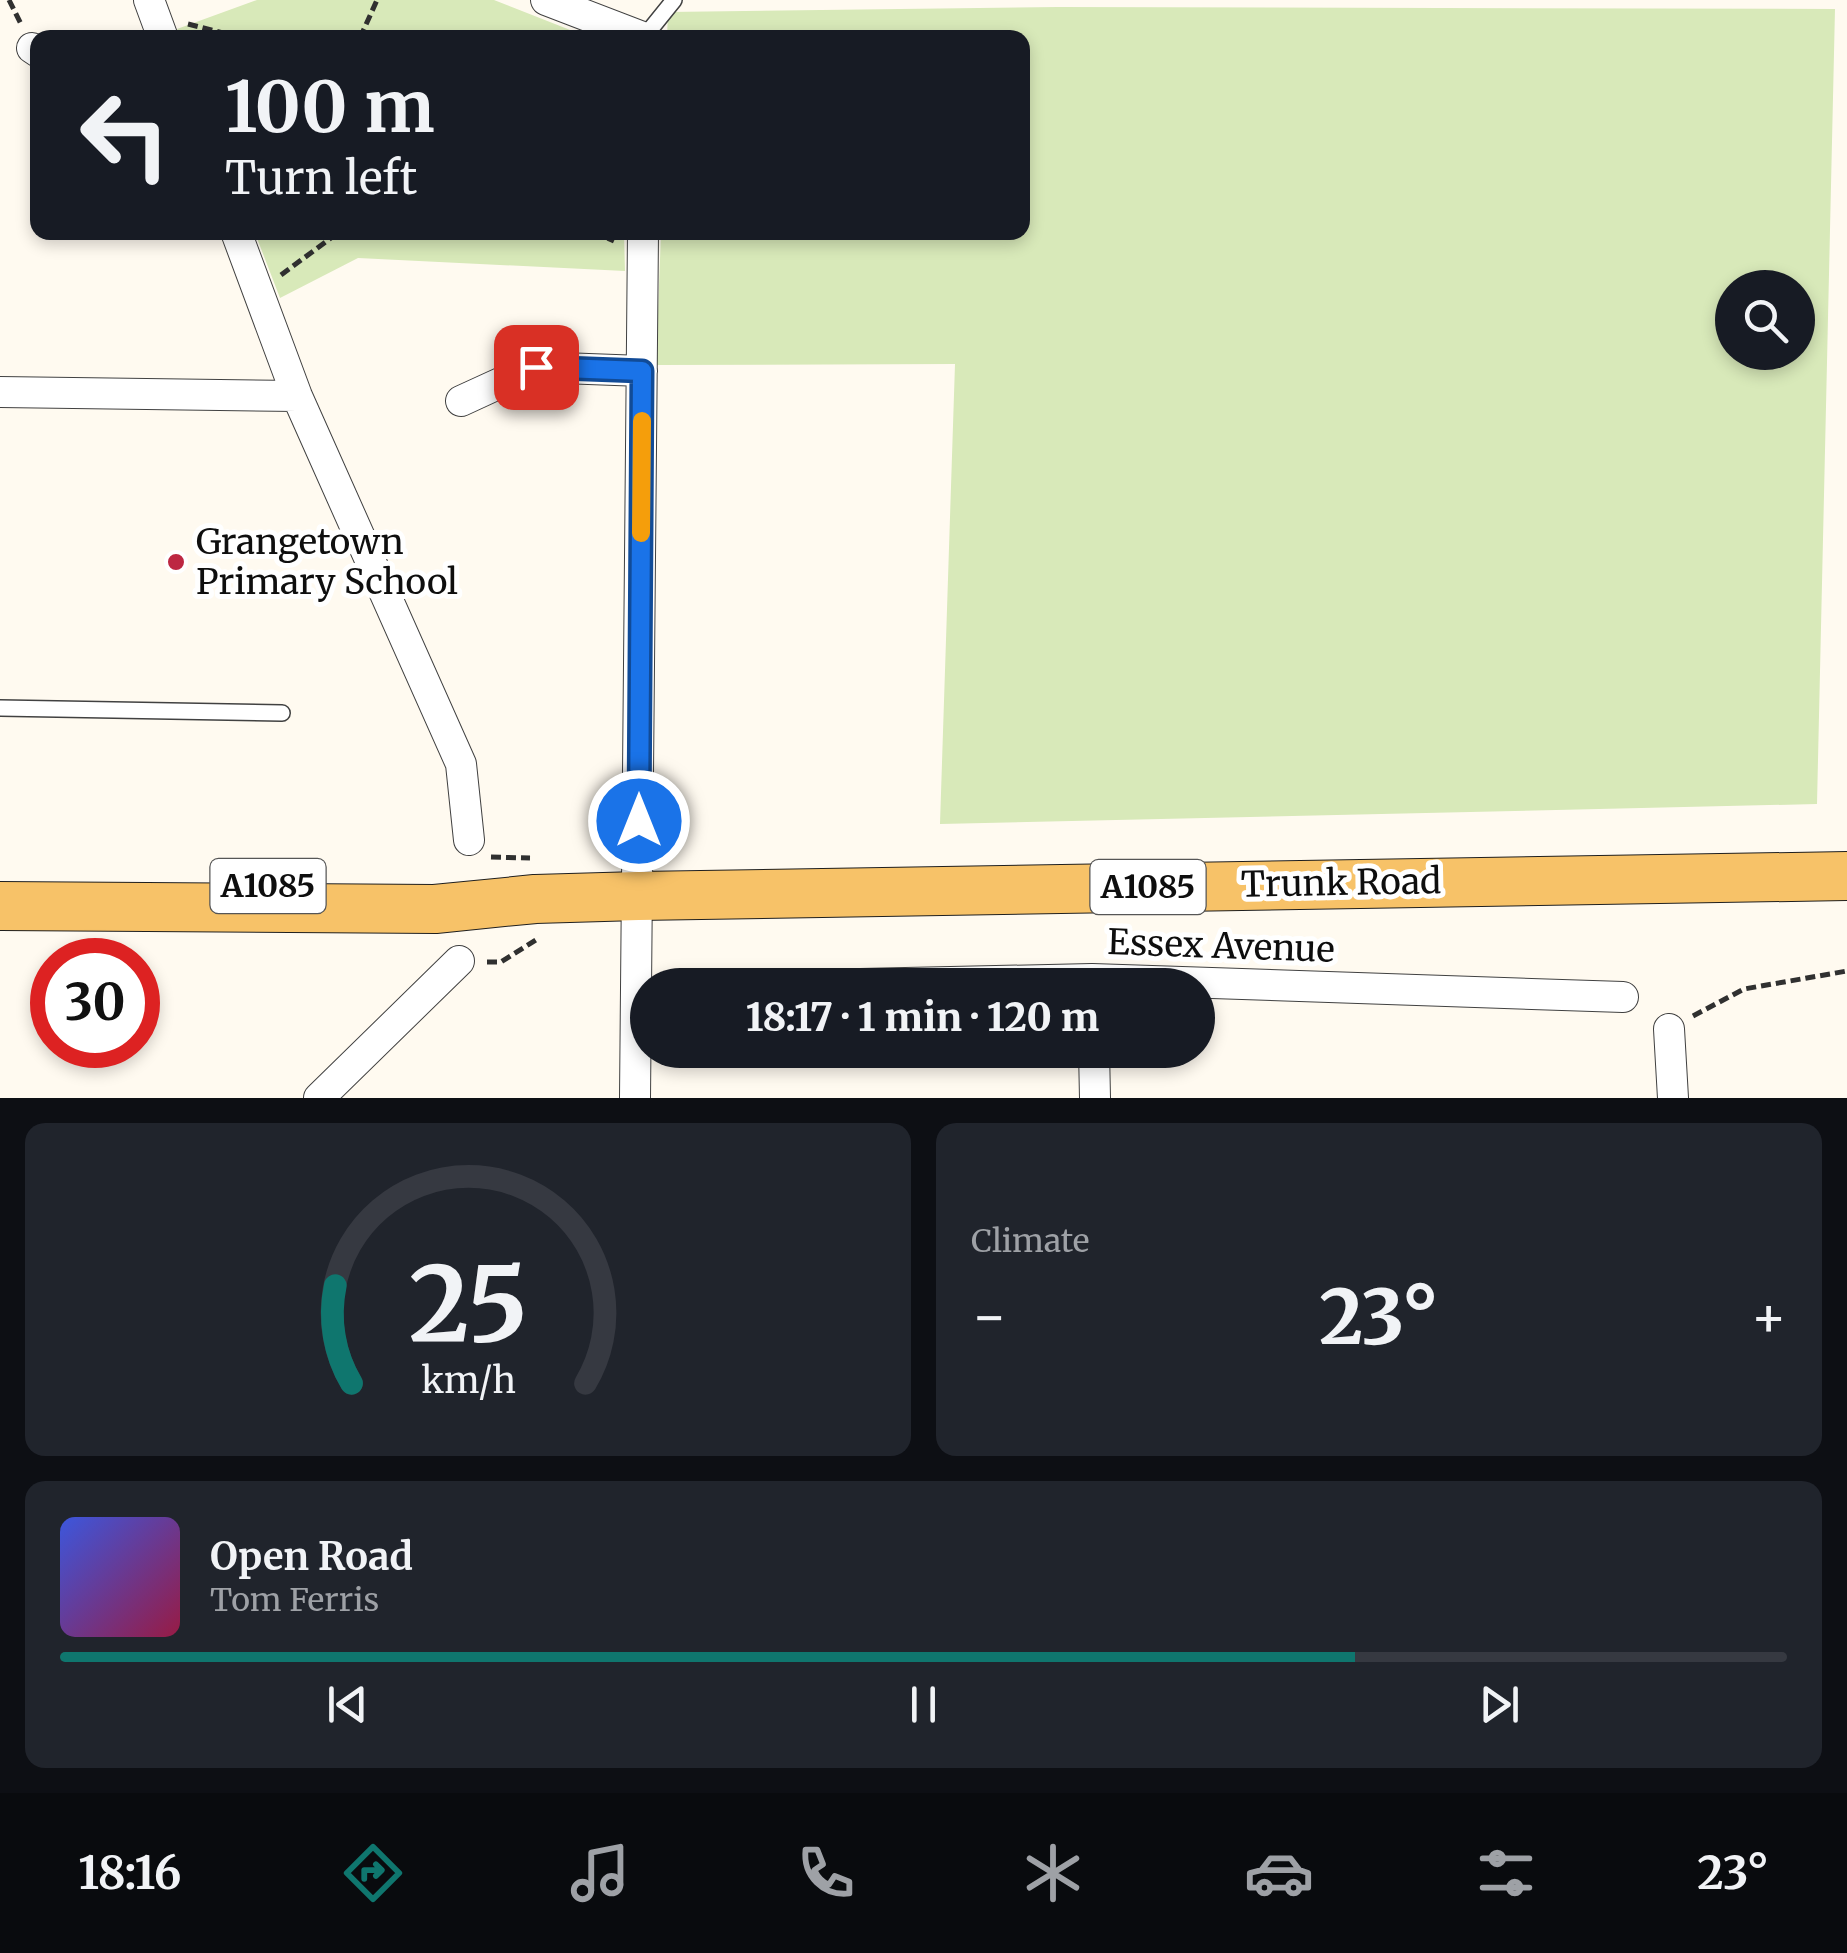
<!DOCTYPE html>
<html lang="en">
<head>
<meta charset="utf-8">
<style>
	body { margin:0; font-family:Merriweather,serif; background:#20242c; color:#f1f3f6; height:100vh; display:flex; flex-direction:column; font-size:38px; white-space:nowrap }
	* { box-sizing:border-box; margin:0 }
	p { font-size:32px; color:#9ea1a6 }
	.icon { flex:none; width:55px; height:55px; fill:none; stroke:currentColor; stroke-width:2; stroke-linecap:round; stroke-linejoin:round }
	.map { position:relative; height:1098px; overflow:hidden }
	.sheet { display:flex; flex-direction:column; gap:25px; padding:25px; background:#0d0f14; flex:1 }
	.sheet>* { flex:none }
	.banner { position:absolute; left:30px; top:30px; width:1000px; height:210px; border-radius:20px; box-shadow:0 5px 15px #0003; background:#171b24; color:#f1f3f6; overflow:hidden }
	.controls { position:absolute; left:1715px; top:270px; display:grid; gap:20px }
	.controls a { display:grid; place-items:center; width:100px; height:100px; border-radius:50%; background:#171b24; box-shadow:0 5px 15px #0003; font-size:50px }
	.speed { position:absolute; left:30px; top:938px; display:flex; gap:20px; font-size:50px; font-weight:700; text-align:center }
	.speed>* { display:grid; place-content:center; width:130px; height:130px; border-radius:50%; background:#171b24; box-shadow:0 5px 15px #0003; line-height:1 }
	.speed .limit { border:15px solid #d22; background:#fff; color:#111 }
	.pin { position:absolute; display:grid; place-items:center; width:85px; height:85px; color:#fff; margin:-42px; border-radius:20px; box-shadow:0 5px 15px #0006 }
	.me { position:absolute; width:110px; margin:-55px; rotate:0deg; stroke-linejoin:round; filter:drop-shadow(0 0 8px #0008) }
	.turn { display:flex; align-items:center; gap:35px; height:210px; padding:0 30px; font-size:45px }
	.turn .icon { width:130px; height:130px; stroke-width:2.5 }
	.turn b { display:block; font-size:70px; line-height:85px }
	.big { font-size:75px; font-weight:800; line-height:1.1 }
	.sheet .tile { flex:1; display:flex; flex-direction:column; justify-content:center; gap:15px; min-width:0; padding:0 35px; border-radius:20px; background:#20242c }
	.sheet .dial { align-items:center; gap:0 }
	.dial svg { height:260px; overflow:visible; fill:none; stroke:#363941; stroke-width:7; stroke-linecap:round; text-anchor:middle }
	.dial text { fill:#f1f3f6; stroke:none }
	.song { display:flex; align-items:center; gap:30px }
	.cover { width:120px; height:120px; border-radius:15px; background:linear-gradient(135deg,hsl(230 70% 55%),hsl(340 70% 35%)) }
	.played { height:10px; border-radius:5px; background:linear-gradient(90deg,#0f766e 75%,#363941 75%) }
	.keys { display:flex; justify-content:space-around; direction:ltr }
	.heat { display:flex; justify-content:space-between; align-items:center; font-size:55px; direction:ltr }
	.sheet .tiles { flex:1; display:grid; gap:25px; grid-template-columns:1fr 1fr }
	.tile:last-child { grid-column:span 2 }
	.trip { position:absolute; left:630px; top:968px; width:585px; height:100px; border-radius:50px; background:#171b24; box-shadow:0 5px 15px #0003; font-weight:800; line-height:100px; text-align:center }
	.dock { display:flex; height:160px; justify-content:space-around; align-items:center; background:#090b0e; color:#9ea1a6 }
	.dock .icon { width:70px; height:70px }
	.dock .selected { color:#0f766e }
	.dock b { font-size:45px; color:#f1f3f6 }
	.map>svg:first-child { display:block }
	.green { fill:#d8e9b9; fill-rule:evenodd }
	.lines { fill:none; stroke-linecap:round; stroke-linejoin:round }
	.lane-casing { stroke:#414141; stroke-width:18 }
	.street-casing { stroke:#414141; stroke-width:32 }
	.primary-casing { stroke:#1f1f1f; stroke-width:50 }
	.path { stroke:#303030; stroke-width:5; stroke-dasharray:10 5; stroke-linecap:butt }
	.lane { stroke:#fff; stroke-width:15 }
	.street { stroke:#fff; stroke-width:30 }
	.primary { stroke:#f7c268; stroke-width:48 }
	.route-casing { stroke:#114b97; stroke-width:25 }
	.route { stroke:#1a73e8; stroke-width:18 }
	.slow { stroke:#f59e0b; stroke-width:18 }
	.poi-dot { fill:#bd2742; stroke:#fff; stroke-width:4 }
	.labels { text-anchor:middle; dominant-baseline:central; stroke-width:10; stroke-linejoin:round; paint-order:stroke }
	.shield { fill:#fff; stroke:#565656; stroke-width:2.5 }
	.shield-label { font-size:32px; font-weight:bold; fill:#0e0e0e }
	.poi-label { font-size:35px; fill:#0e0e0e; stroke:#fff; text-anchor:start }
	.street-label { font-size:35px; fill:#0e0e0e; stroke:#fff }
</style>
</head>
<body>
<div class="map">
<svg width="1847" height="1098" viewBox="0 0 1847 1098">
	<rect width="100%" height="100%" fill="#fffaf0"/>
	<path class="green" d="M257 0H494L588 37H180L177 29Z
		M1058 7 1835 9 1817 804 940 824 955 364 656 365 661 233 1022 232V38L667 37 668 12ZM1732 288H1798V352H1732Z
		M255 233H624L625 271 358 258 280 298Z"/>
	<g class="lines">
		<g class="lane-casing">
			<path id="lane" d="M645 36 674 0
				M0 708 282 713"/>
		</g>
		<g class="street-casing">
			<path id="street" d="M149 0 163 38
				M546 0 645 38
				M32 48 38 52
				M236 232 297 396 461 764 469 840
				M0 392 297 396
				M461 401 535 367 642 371
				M815 985 1092 979 1623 997
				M1669 1029 1673 1098
				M1094 1050 1095 1098
				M319 1098 459 961
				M635 1098 643 232"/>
		</g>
		<g class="primary-casing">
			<path id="primary" d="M0 906 435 909 535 899 638 896 1847 876"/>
		</g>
		<path class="path" d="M9 0 21 24
			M188 24 243 38
			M360 38 377 0
			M594 232 614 241
			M281 275 339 232
			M491 857 530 858
			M487 962H501L539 938
			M1693 1016 1744 989 1847 971"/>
		<use href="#lane" class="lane"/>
		<use href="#street" class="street"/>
		<use href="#primary" class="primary"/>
	</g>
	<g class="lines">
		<g class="route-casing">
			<path id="route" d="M536 367 642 371 639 821"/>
		</g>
		<use href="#route" class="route"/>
		<path class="slow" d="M641 533 642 421"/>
	</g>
	<circle class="poi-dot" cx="176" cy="562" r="10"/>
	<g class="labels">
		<g class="shield">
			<rect x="210.5" y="859" width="115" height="54" rx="8"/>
			<rect x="1090.5" y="860" width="115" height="54" rx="8"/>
		</g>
		<g class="shield-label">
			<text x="268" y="886">A1085</text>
			<text x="1148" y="887">A1085</text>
		</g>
		<g class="poi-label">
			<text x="196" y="542">Grangetown<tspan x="196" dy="40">Primary School</tspan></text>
		</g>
		<g class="street-label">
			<text transform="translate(1341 883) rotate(-1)">Trunk Road</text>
			<text transform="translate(1221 946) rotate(2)">Essex Avenue</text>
		</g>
	</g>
</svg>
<div class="controls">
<a><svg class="icon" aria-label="search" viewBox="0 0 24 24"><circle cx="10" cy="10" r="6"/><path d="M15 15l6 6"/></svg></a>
</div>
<div class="speed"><div class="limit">30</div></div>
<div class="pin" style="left:536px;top:367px;background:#d93025"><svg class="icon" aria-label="arrive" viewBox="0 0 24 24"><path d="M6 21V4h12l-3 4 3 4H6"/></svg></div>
<svg class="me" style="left:639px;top:821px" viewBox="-20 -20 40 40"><circle r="17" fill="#1a73e8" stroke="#fff" stroke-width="3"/><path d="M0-11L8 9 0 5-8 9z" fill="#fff"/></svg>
<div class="trip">18:17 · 1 min · 120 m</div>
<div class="banner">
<div class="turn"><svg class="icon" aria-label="left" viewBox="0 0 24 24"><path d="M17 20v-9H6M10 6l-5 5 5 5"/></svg><div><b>100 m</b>Turn left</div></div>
</div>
</div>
<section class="sheet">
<div class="tiles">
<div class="tile dial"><svg viewBox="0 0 100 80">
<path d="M14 69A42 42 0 1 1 86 69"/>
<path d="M14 69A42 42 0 0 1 9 39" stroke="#0f766e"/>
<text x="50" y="56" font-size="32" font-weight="700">25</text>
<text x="50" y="72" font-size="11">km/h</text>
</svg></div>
<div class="tile"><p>Climate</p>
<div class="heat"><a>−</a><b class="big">23°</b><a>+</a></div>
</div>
<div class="tile">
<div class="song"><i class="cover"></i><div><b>Open Road</b><p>Tom Ferris</p></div></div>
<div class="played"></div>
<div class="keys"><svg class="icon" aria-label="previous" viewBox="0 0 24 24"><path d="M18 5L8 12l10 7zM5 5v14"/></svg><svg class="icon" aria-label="pause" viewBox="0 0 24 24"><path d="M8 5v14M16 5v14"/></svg><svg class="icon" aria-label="next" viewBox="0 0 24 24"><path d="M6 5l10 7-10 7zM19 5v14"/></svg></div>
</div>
</div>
</section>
<nav class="dock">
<b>18:16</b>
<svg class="icon selected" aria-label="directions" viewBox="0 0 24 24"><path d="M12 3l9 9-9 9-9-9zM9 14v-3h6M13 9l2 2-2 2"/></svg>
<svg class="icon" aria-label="music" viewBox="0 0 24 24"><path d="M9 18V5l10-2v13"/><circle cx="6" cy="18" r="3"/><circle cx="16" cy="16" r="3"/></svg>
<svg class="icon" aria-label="phone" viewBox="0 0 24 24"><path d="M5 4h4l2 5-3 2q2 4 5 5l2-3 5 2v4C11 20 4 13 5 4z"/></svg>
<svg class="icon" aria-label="climate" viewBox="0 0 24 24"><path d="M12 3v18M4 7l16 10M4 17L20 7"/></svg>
<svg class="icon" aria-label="car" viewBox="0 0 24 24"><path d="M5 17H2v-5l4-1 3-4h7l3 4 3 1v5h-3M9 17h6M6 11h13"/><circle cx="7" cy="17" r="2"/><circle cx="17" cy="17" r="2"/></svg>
<svg class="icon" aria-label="filters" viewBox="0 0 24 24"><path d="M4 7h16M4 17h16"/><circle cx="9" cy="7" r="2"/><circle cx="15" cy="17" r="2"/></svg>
<b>23°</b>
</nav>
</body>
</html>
